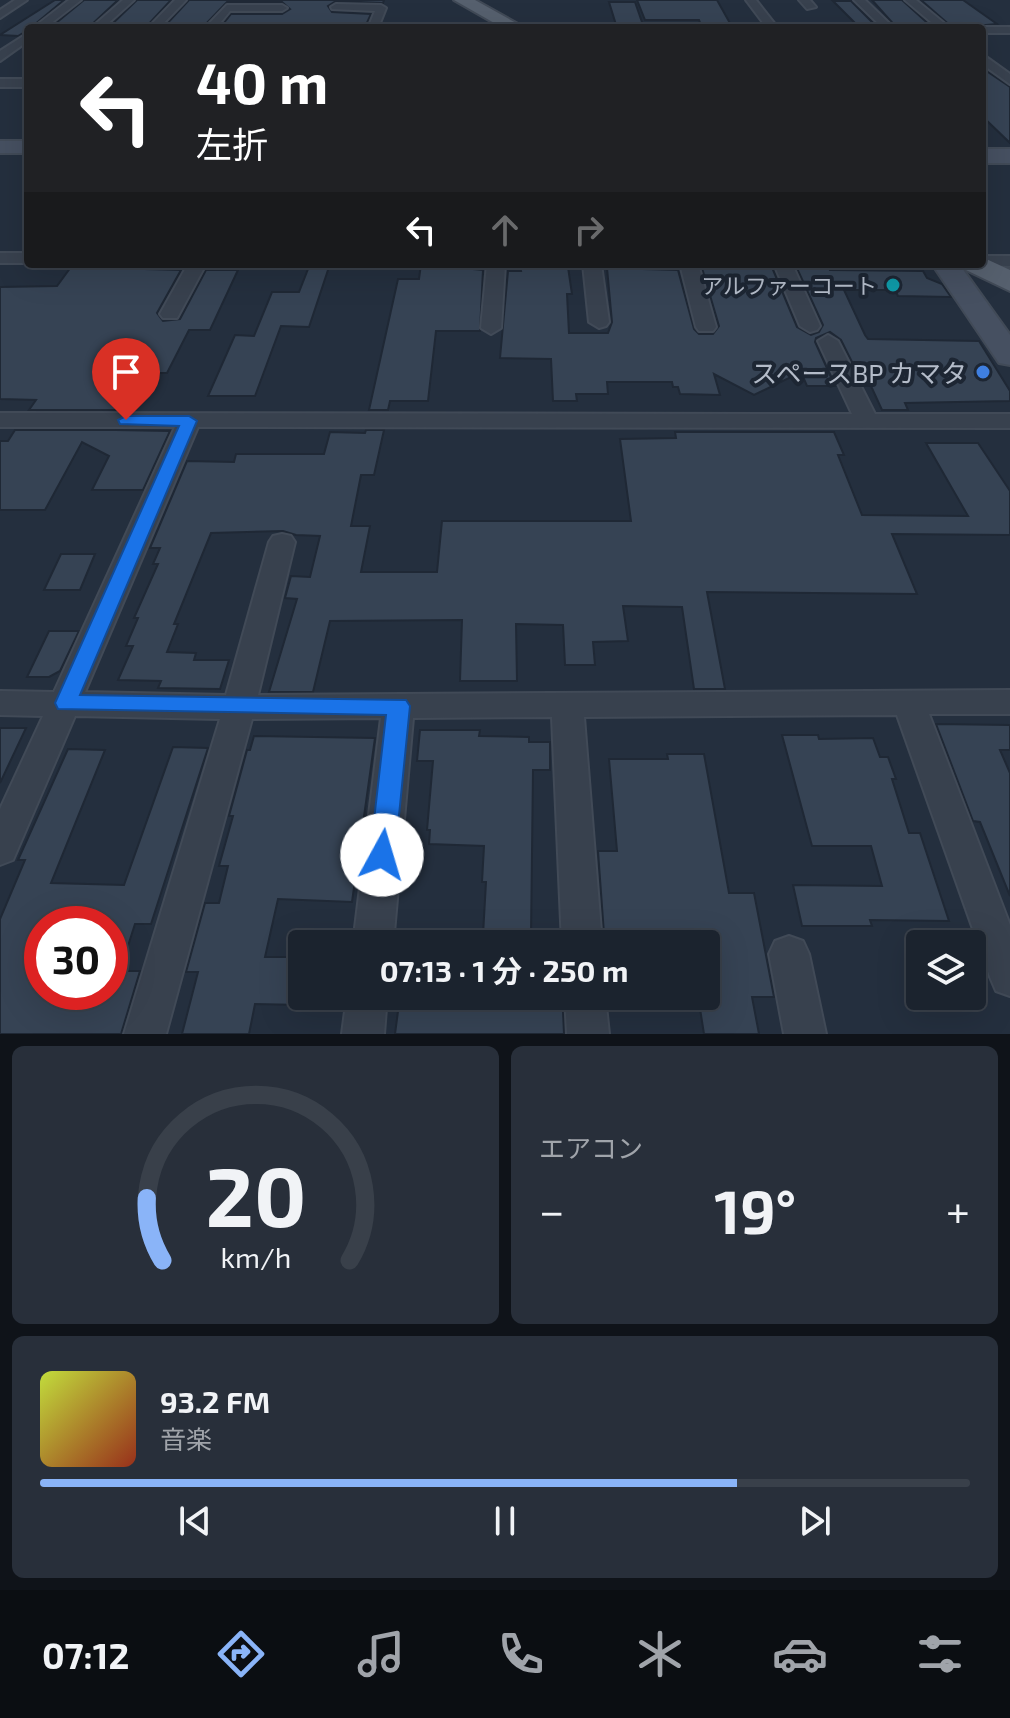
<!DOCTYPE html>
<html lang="ja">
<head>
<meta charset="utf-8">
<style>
	body { margin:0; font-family:"Exo 2","Noto Sans JP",sans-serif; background:#282f3a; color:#f1f3f6; height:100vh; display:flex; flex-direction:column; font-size:30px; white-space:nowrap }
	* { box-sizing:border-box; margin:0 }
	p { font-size:26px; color:#a0a4aa }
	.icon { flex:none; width:44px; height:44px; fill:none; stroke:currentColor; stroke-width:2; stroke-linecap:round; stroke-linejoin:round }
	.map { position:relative; height:1034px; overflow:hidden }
	.sheet { display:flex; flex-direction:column; gap:12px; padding:12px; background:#0f1319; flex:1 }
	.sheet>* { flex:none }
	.banner { position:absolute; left:24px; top:24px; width:962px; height:244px; border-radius:8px; box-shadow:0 8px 32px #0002,0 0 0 2px #39404a; background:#202124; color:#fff; overflow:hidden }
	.tools { position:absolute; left:906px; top:930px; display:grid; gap:16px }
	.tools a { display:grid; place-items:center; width:80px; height:80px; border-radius:8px; background:#1b232e; box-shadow:0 8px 32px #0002,0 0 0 2px #39404a; font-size:40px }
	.speed { position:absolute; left:24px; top:906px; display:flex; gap:16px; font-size:40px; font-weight:700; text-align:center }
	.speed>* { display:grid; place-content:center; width:104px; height:104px; border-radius:50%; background:#1b232e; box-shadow:0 8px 32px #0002,0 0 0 2px #39404a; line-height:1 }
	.speed .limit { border:12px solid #d22; background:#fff; color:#111 }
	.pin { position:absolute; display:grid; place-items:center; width:68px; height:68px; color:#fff; margin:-82px -34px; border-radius:50% 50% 50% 0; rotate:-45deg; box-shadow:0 0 8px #0007 }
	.pin .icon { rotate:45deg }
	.me { position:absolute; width:88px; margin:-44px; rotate:6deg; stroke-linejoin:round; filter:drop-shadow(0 0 6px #0008) }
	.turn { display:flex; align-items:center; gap:28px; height:168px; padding:0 40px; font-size:36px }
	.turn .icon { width:104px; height:104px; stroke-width:2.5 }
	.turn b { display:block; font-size:56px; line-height:68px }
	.lanes { display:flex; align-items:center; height:76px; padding:0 40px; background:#0003; justify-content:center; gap:40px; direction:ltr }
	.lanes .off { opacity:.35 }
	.big { font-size:60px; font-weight:700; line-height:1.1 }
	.sheet .tile { flex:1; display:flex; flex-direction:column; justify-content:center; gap:12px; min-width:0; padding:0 28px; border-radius:12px; background:#282f3a }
	.sheet .dial { align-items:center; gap:0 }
	.dial svg { height:208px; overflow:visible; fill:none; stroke:#39404a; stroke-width:7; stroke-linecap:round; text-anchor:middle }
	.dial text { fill:#f1f3f6; stroke:none }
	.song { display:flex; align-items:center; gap:24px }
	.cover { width:96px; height:96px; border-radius:12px; background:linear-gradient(135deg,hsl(70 70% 55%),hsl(10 70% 35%)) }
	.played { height:8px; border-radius:4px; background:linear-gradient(90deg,#8ab4f8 75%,#39404a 75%) }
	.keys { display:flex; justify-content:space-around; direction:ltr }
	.heat { display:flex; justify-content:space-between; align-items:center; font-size:44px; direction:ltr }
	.sheet .tiles { flex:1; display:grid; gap:12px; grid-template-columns:1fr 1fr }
	.tile:last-child { grid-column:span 2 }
	.trip { position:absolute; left:288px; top:930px; width:432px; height:80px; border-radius:8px; background:#1b232e; box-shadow:0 8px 32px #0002,0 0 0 2px #39404a; font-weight:700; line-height:80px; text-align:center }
	.tabs { display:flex; height:128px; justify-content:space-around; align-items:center; background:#0b0e12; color:#a0a4aa }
	.tabs .icon { width:56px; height:56px }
	.tabs .on { color:#8ab4f8 }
	.tabs b { font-size:36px; color:#f1f3f6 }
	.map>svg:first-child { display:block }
	.building { fill:#364354; stroke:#1f2835; stroke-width:2; fill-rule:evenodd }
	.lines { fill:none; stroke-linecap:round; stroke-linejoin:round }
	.street-casing { stroke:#414a57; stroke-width:4 }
	.secondary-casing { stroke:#414a57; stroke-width:4 }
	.primary-casing { stroke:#414a57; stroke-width:4 }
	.street { fill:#38414e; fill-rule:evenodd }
	.secondary { fill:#465061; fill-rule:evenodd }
	.primary { fill:#56606e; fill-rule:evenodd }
	.route { fill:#1a73e8; stroke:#114b97; stroke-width:2 }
	.culture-dot { fill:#0f9aa8; stroke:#1d2633; stroke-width:3 }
	.shop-dot { fill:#3f7fe0; stroke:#1d2633; stroke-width:3 }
	.labels { text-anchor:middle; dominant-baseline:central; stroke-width:8; stroke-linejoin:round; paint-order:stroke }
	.far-poi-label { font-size:22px; fill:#b4bcc9; stroke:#1d2633; text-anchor:end }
	.poi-label { font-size:26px; fill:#b4bcc9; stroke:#1d2633; text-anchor:end }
</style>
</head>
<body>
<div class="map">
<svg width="1010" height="1034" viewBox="0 0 1010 1034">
	<rect width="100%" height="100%" fill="#242f3e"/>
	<path class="building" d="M55 0H64L28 30 18 36 0 35Z
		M84 0H118L88 28H50Z
		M137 0H171L145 28H108Z
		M189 0H384L383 3 336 1 328 6 332 12 371 14 365 27 220 28 231 14H282L290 9 282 2H227L202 28H163Z
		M637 0H717L731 25H701L699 20H645Z
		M872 0H902L933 28H897Z
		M921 0H963L997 24 953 28Z
		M833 1H851L878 28H860Z
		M609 2H635L644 28H617Z
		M982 68 1010 87V143L982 116Z
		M310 264H330L309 327 281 326 255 396H208L235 335 254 336 272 292H299Z
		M421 264 483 270 480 331H436L428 401H390L388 410H369L398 279H419Z
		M795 264H827L830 270 923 271 927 278 942 284 951 297 898 296 895 290H844L865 335 868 339 979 341 1010 391V401L905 403 908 410H882L871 386H864L841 340 830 332 816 338 815 342 835 386H807L801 372 754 395 714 374 720 395 680 394 678 387H673L672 382H607L608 394H576L577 401H553L551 359 500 358 508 271H521L520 267H568L572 294H567L569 333H608L612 322 607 268 678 270 694 329 699 334H713L719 326 702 268 771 265 797 327 811 335 819 332 823 325Z
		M71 267 181 270 157 313 163 321 180 319 206 270H238L210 330H189L167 373H144L125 410H29L36 400 0 399V287L57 286Z
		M15 430H115L170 431 143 490H92L109 456 82 442 45 510H0V441H8Z
		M366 430H384L374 475H361L351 526H370L361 572H437L442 521H631L620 439 676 438 675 432H834L844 455H838L862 515 968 516 926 443H978L1010 491V535L892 534 917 594 707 592 725 689H694L682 607 623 606 628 641 593 642 595 665H565L563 625 516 624 517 681H460L462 620 330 621 313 692H269L297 599 285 598 291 576 310 577 320 536 296 535 283 531 211 533 174 624H178L167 652 196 653 194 660H229L220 689 158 688 161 681 118 680 133 646H126L138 618H134L158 564H153L160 548H150L187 461 234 462 236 454H324L330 432 365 433Z
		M61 554H95L80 590H44Z
		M49 631H79L60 671 49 677H27Z
		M936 724 1010 725V750H1000L1010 773V896L980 822 973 821Z
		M0 728H26L0 783Z
		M420 730H480L479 736 529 737V742H550V770H533L531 936 483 935 486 882H482L484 846 429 844 430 830H427L433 761H417Z
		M782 735H818L819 739 873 738 880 757H888L896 779H892L909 833H920L949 921 870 920 872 926H802L793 885 882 886 871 846H812Z
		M254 736 375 738 352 902 278 899 265 957H302V1005L255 1004 249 1034H182L198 972H186L205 903H219L228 866H219L233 816H229L247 750H250Z
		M173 747 208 748 151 924H135L120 971H140L121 1034H0V919L25 860H18L68 749 105 750 51 883 124 885ZM42 921 110 923V992H42Z
		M667 754H704L729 893H754L774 997H752L759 1034H704L698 996H706V934H604L598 851H617L609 759H668Z
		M400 996H558V1011H563L564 1034H395Z"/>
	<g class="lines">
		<g class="street-casing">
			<path id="street" d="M15 0H27L0 18V10Z
				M69 0H81L45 28H33Z
				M123 0H134L103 28H91Z
				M175 0H186L159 28H148Z
				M746 0H756L778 28H767Z
				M799 0H810L816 7 807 9Z
				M854 0H865L894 28H883Z
				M905 0H916L950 28H938Z
				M336 4 381 5 386 8 378 28H368L375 11 332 9 331 7Z
				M227 5H282L287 8 282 11H230L216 28H205Z
				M982 27H1010V33H982V28H978Z
				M28 33V41L0 61V51Z
				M982 54 1010 74V84L982 64Z
				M0 79H28V87H0Z
				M0 253H28V263H0Z
				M982 256H1010V266L976 265 982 264Z
				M188 264H206L177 318H163L160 314Z
				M487 264H505L501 328 491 334 481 328Z
				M583 264H601L609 322 606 326 599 328 589 322Z
				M680 264H698L716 327 713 331H699L696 327Z
				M774 264H792L820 326 817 330 810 332 800 326Z
				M828 335 838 341 875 414H1010V428L198 427 85 692 226 695 269 542 273 536 282 534 291 536 295 542 258 695 1010 690V714H929L1010 925V996L996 991 990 977 897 715 584 717 602 944H562L552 717 413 718 393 944H353L381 718 252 719 166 1034H124L220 719 75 716 13 860 0 865V809L43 716 0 715V691L54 692 175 427H0V413L852 414 818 341Z
				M789 936 803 941 809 954 826 1034H784L769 954 775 941Z
				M347 996H387L384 1034H342Z
				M565 996H605L609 1034H567Z"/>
		</g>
		<g class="secondary-casing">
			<path id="secondary" d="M0 141H28V153H0Z
				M982 149H1010V163H982Z
				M932 264H959L1010 335V365L999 363Z"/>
		</g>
		<g class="primary-casing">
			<path id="primary" d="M454 0H475L525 28H503Z
				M982 257 1010 270V291L966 270 961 264H982Z"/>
		</g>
		<use href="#street" class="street"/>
		<use href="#secondary" class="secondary"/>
		<use href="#primary" class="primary"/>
	</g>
	<path class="route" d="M126 416H189L197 421 80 695 406 700 410 706 395 855 391 863 382 866 373 863 370 855 386 715 58 709 55 703 179 426 120 424 118 420Z"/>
	<circle class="culture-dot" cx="893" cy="285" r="8"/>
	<circle class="shop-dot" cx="983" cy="372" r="8"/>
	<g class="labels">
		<g class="far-poi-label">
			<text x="877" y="285">アルファーコート</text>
		</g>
		<g class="poi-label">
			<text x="967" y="372">スペースBP カマタ</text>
		</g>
	</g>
</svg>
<div class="tools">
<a><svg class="icon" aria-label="layers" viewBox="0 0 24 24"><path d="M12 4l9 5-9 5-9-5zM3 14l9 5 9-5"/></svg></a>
</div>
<div class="speed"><div class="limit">30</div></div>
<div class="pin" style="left:126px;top:420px;background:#d93025"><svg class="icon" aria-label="arrive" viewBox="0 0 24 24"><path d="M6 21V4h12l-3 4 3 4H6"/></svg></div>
<svg class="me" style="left:382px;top:855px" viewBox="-20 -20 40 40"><circle r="19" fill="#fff"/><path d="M0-13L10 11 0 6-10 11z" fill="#1a73e8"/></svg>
<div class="trip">07:13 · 1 分 · 250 m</div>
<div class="banner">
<div class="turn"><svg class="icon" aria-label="left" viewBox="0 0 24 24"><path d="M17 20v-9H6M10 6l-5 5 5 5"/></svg><div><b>40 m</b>左折</div></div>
<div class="lanes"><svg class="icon" aria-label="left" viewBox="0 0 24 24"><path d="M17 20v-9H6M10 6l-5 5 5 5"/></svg><svg class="icon off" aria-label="ahead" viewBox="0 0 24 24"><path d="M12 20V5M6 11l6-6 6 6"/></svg><svg class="icon off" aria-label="right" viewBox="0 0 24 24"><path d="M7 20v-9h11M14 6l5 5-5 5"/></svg></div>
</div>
</div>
<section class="sheet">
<div class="tiles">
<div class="tile dial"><svg viewBox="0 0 100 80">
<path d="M14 69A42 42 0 1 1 86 69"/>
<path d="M14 69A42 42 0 0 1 8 45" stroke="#8ab4f8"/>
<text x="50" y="56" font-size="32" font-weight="700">20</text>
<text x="50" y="72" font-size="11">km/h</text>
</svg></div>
<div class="tile"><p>エアコン</p>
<div class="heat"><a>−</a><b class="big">19°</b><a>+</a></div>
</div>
<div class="tile">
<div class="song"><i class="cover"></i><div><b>93.2 FM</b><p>音楽</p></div></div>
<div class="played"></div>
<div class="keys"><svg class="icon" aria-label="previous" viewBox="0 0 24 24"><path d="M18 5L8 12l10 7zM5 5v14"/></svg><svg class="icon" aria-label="pause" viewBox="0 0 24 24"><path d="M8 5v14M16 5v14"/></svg><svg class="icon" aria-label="next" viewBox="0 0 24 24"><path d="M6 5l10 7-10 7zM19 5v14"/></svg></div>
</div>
</div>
</section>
<nav class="tabs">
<b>07:12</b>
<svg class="icon on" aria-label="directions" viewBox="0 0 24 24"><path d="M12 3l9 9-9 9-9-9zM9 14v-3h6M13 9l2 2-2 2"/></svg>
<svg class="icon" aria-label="music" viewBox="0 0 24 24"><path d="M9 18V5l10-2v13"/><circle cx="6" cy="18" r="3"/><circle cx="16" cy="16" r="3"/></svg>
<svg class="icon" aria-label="phone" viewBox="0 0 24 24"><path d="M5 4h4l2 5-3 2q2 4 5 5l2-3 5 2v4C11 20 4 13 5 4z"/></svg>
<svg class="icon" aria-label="climate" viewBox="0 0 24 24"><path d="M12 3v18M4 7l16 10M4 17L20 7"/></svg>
<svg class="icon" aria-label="car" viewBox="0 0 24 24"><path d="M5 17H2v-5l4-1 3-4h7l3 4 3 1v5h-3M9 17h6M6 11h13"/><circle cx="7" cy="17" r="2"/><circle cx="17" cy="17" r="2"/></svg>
<svg class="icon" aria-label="filters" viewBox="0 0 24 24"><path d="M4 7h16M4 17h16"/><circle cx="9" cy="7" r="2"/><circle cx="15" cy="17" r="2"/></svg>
</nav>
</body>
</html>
